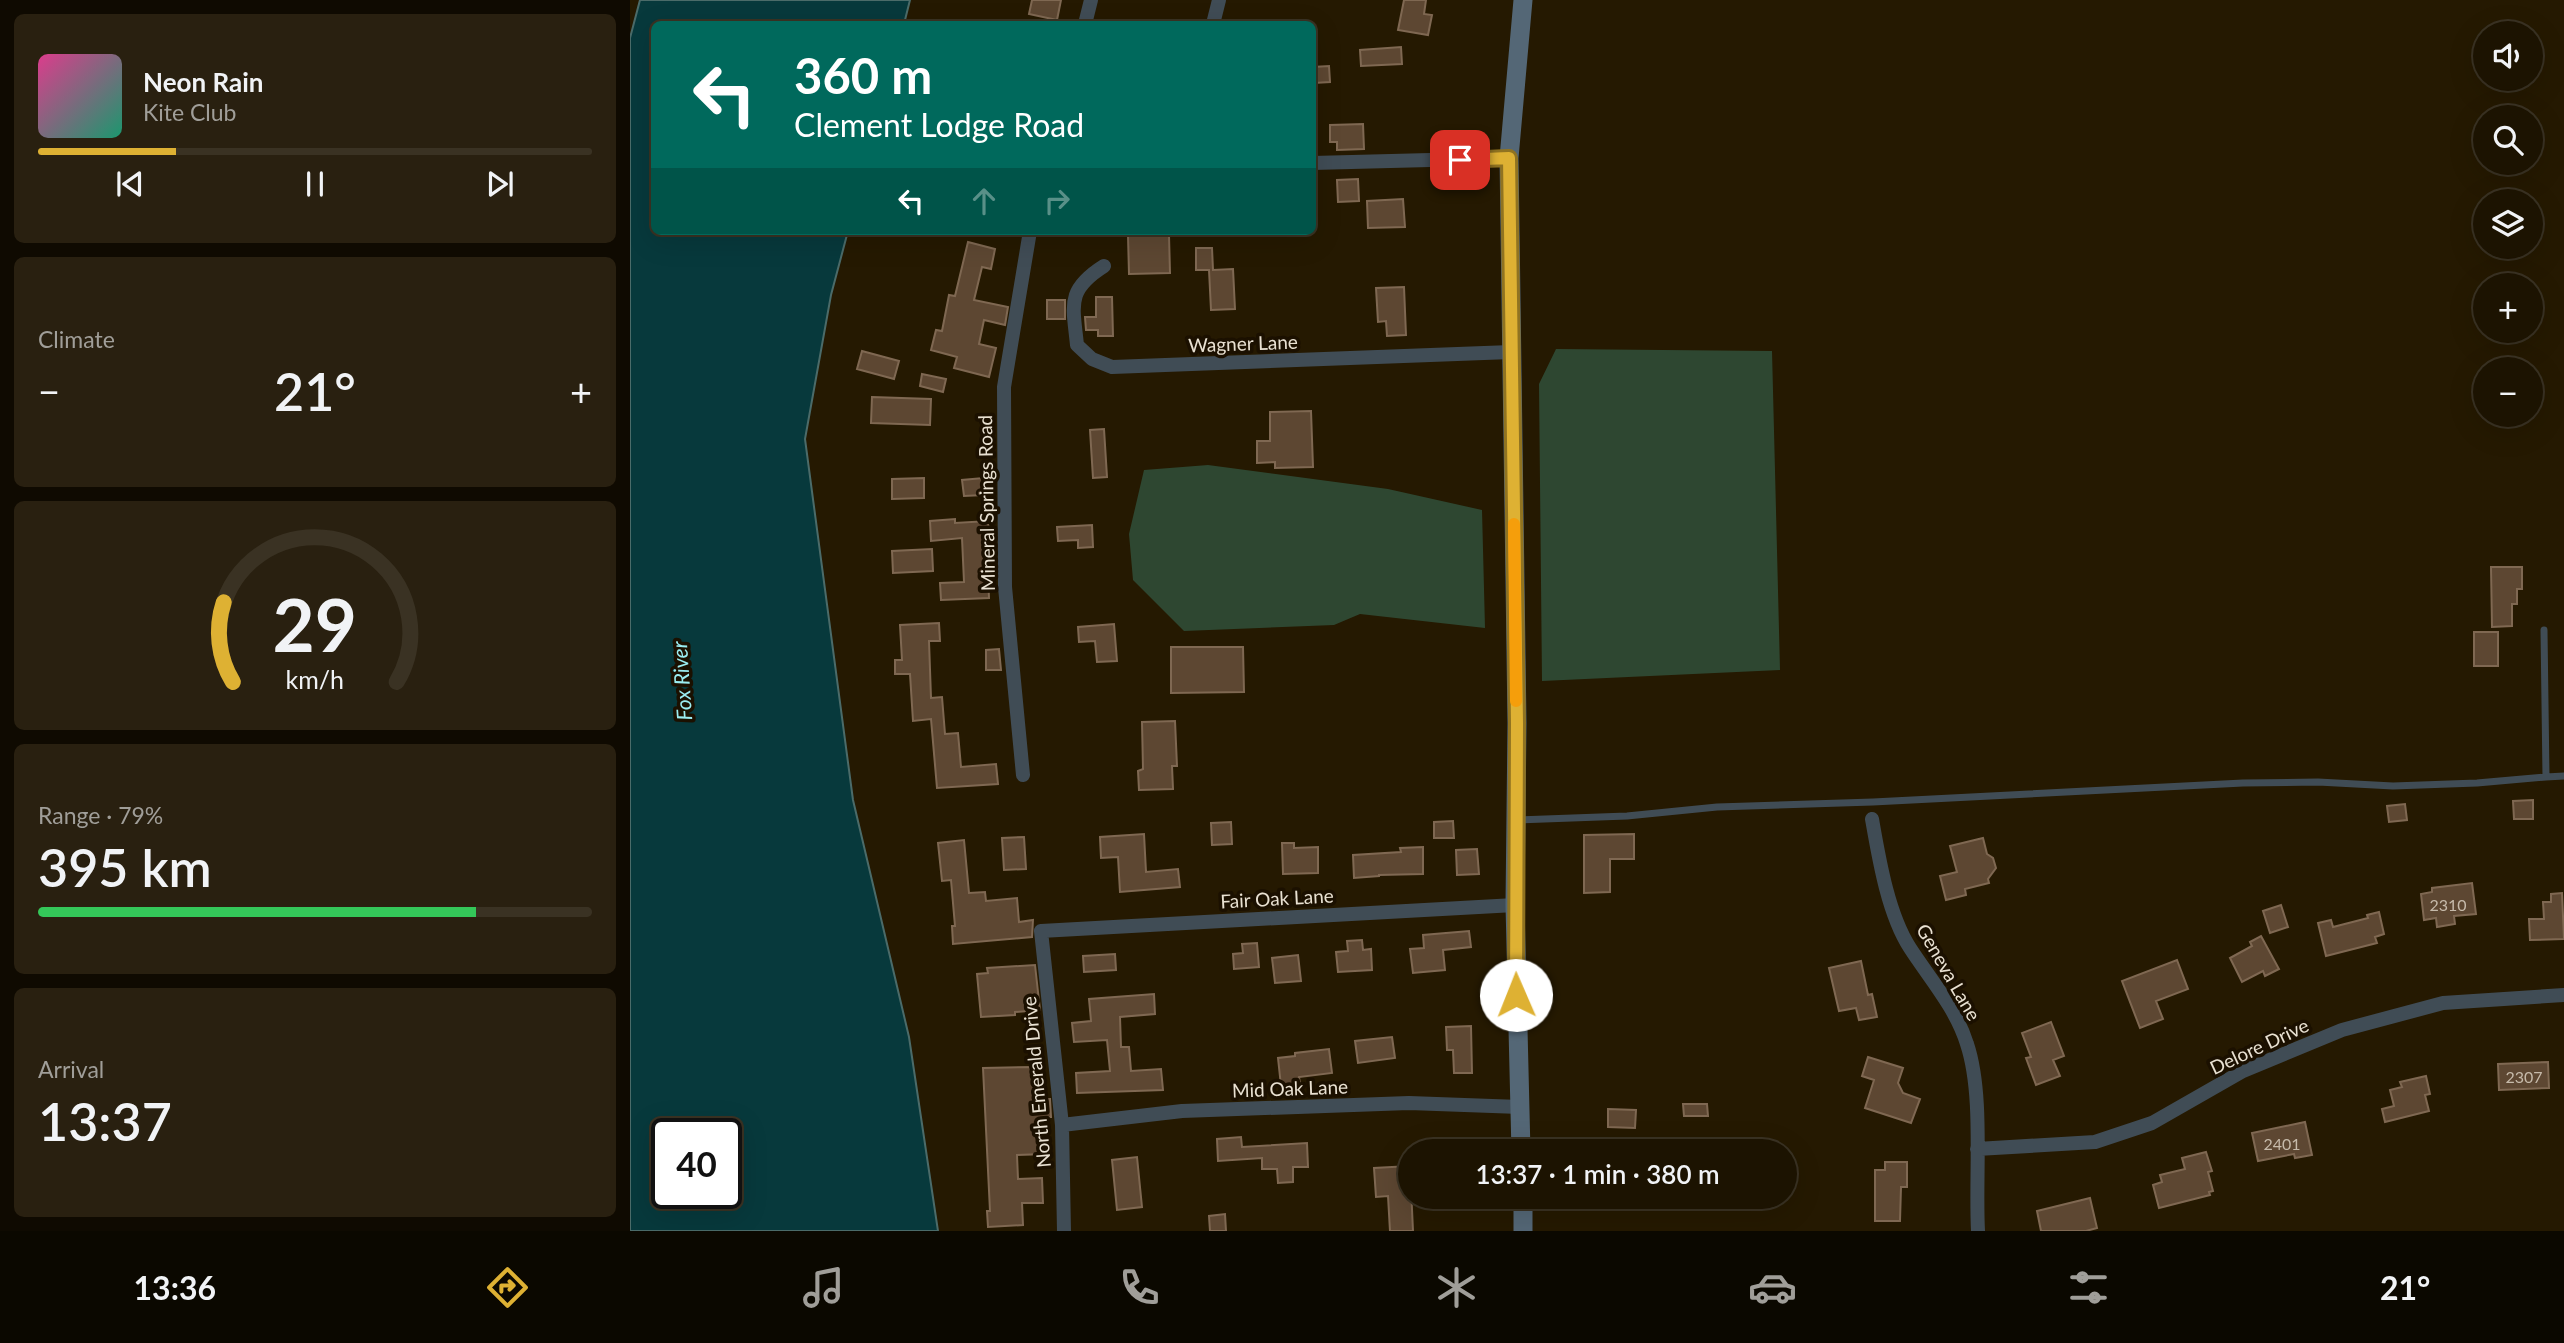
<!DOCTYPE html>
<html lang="en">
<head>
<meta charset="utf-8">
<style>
	body { margin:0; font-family:Lato,sans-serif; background:#292010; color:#f1f3f6; height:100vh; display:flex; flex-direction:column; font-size:26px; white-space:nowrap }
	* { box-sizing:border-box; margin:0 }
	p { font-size:23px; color:#a09e99 }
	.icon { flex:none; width:38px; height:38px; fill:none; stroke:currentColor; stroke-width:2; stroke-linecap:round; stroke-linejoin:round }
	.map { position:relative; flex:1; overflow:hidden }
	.panel { display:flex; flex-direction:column; gap:14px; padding:14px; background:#0f0a01; width:630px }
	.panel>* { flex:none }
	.top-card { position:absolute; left:21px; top:21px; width:665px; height:214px; border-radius:10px; box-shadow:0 7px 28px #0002,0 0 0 2px #3a3223; background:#00695c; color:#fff; overflow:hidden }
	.tools { position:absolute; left:1843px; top:21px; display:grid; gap:14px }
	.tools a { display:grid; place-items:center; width:70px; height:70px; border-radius:50%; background:#1c1301; box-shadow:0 7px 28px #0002,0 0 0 2px #3a3223; font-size:35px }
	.speed { position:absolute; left:21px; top:1118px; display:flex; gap:14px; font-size:35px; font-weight:700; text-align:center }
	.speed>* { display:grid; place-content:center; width:91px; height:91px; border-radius:50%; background:#1c1301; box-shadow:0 7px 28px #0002,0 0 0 2px #3a3223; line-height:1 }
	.speed .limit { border:4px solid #111; border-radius:10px; background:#fff; color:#111 }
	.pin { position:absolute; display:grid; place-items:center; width:60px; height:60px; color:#fff; margin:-30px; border-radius:14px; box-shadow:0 4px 10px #0006 }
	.me { position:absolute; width:77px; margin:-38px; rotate:359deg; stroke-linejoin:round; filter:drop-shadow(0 0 5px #0008) }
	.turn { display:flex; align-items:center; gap:24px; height:147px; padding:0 28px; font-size:32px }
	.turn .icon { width:91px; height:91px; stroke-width:2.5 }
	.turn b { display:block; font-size:49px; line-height:60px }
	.lanes { display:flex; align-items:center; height:66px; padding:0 28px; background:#0003; justify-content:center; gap:35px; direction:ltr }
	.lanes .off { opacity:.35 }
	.big { font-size:52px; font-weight:600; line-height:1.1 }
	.panel .tile { flex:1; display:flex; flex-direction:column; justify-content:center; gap:10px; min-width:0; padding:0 24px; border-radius:10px; background:#292010 }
	.panel .dial { align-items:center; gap:0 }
	.dial svg { height:182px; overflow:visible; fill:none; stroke:#3a3223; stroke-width:7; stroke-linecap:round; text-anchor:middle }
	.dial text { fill:#f1f3f6; stroke:none }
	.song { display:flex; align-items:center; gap:21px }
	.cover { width:84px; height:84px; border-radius:10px; background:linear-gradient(135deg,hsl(330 70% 55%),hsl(160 70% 35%)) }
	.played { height:7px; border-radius:4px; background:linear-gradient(90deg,#deb133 25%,#3a3223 25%) }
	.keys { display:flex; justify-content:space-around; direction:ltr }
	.heat { display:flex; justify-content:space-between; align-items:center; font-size:38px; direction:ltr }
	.charge { height:10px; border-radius:5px; background:linear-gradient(90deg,#34c759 79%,#3a3223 0) }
	.trip { position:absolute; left:768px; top:1139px; width:399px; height:70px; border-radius:35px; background:#1c1301; box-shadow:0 7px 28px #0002,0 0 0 2px #3a3223; font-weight:600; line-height:70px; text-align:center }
	.tab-bar { display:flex; height:112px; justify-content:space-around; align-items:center; background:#0b0800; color:#a09e99 }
	.tab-bar .icon { width:49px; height:49px }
	.tab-bar .selected { color:#deb133 }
	.tab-bar b { font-size:32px; color:#f1f3f6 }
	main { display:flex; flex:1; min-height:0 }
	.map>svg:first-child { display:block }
	.green { fill:#2e4731 }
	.water { fill:#07393c; stroke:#4b6b69; stroke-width:2; fill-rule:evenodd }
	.building { fill:#5d4732; stroke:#7f6852; stroke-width:2 }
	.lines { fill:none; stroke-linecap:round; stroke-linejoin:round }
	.lane { stroke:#404c55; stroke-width:7 }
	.street { stroke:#404c55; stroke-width:14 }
	.secondary { stroke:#546776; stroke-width:19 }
	.route-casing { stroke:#907321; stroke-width:18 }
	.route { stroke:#deb133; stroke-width:12 }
	.slow { stroke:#f59e0b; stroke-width:12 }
	.labels { text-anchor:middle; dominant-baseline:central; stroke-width:7; stroke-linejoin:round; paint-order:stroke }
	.number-label { font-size:16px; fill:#c6baaa }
	.street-label { font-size:19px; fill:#e9e1d2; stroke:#1b1000 }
	.water-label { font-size:21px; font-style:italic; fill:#9bedf1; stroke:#1b1000 }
</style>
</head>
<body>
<main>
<section class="panel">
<div class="tile">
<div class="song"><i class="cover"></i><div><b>Neon Rain</b><p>Kite Club</p></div></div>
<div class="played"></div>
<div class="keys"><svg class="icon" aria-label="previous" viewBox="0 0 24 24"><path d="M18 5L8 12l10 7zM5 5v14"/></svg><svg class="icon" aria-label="pause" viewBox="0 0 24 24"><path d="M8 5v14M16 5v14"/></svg><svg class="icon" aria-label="next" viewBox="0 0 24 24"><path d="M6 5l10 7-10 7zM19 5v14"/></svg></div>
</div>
<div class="tile"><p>Climate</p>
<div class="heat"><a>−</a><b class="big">21°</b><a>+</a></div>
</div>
<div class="tile dial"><svg viewBox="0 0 100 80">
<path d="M14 69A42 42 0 1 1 86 69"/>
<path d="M14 69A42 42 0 0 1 10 34" stroke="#deb133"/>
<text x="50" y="56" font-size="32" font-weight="700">29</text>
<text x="50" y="72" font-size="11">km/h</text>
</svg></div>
<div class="tile"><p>Range · 79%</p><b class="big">395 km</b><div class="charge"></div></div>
<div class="tile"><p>Arrival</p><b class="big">13:37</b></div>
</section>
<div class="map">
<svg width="1934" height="1231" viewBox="0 0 1934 1231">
	<rect width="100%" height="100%" fill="#251901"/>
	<path class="green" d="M926 349 1142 351 1150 670 912 681 909 384Z
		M578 465 758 489 852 510 855 628 730 614 704 625 554 631 503 580 499 534 514 470Z"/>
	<path class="water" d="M10 0H280L274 24H24V231H218L201 295 175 439 223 800 279 1037 308 1231H0V38ZM96 1134V1194H37V1134Z"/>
	<path class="building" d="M402 0H431L427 20 399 14Z
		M774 0H796L794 14 802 15 798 35 768 30Z
		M771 47 772 64 731 66 730 50Z
		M699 66 700 82 684 83 683 67Z
		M733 124 734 149 707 150V142H700V125Z
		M728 179 729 201 708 202 707 180Z
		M773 199 775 227 738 228 737 201Z
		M539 235 540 273 499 274 498 236Z
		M338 242 365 249 361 269 352 267 344 300 378 307 375 325 354 320 349 344 366 348 359 377 324 368 327 357 301 350 306 330 312 331 319 295 325 296Z
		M566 248H582L583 270 603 269 605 309 581 310 579 270H566Z
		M774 287 776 335 757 336 756 321 748 322 746 288Z
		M466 297H482L483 336H468V330H456L455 317H466Z
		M417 300H435V319H417Z
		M232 351 269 361 264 379 227 369Z
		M292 374 316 379 313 392 290 386Z
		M242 397 301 399 300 425 241 423Z
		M681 411 683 467 645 468V462L627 463V441H640V412Z
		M474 429 477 477 463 478 460 430Z
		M294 478V498L262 499V479Z
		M353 478 354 495 334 496 332 480Z
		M325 519V523L358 521 362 572H358L359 598 311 600 310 583 334 582 332 538 301 541 300 521Z
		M462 525 463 547 448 548V540L428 541 427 527Z
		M302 549 303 571 263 573 262 551Z
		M1861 567H1892V589H1887V604H1882V626L1862 627Z
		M309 623 310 641H299L301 698 312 697 315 734 328 733 331 767 366 764 368 784 307 788 301 719 283 721 280 674H265V660H272L270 625Z
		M484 624 487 661 467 662 465 641 449 642 448 627Z
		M1844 632H1868V666H1844Z
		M541 647H613L614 692 541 693Z
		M369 649 371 670H356V650Z
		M545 721 547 766H542L543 789 509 790 508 771 513 769 512 722Z
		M1903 800V819H1884L1883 801Z
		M1775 804 1777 820 1759 822 1757 806Z
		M823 821 824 838H804V822Z
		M601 822 602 844 582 845 581 823Z
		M514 834 516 872 548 869 550 887 490 892 488 857 471 858 470 837Z
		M1004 834V859H980V892L954 893V835Z
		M394 837 396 869 374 870 372 838Z
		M1353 838 1357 854 1363 858 1366 868 1358 879 1359 883 1335 889 1336 895 1316 900 1310 876 1327 872 1320 846Z
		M334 840 339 893 355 892 356 901 387 898 389 922 403 920 402 937 323 944 322 926H325L321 880 312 881 308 843Z
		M652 843H664V848L688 847V873L653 874Z
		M793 847V874L749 875V876L724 878 723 855 771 852 770 848Z
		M847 849 849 874 827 875 826 850Z
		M1842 883 1846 914 1824 916 1825 924 1807 927 1806 918 1794 920 1791 894 1802 892V888Z
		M1932 893 1934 939 1900 940 1899 919H1914L1913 902H1921V894Z
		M1651 905 1658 927 1640 933 1633 911Z
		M1749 912 1754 934 1745 937 1747 943 1696 956 1688 923 1701 920 1703 927 1738 918 1737 915Z
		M839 931 841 947 813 950 815 970 783 973 780 949 794 948 793 935Z
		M1631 936 1649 969 1635 976 1633 971 1612 982 1600 958 1622 946 1620 942Z
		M732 940 733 950 741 949 742 970 708 972 706 952 718 951 717 941Z
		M627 943 629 967 604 969 603 954 613 953 612 944Z
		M485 954 486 970 454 972 453 956Z
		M668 955 671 981 645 983 642 958Z
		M1547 960 1558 989 1526 1001 1533 1019 1510 1028 1492 981Z
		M1231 961 1238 995 1242 994 1247 1017 1229 1020 1226 1008 1209 1011 1199 968Z
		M405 965 410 1010 385 1012V1015L351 1017 347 974 358 973 357 968Z
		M524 994 525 1014 490 1017 491 1047H499L501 1071 531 1069 533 1090 447 1093 446 1073 480 1071 477 1040 444 1042 442 1023 461 1021 459 999Z
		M1421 1022 1434 1056 1423 1060 1430 1076 1406 1085 1396 1058 1401 1057 1392 1033Z
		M841 1026 842 1073H824L823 1050H817L816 1027Z
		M762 1037 765 1058 728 1063 725 1041Z
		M699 1049 702 1073 669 1077 670 1084 651 1086 648 1058 665 1056V1053Z
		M1238 1057 1273 1068 1268 1083 1273 1093 1290 1099 1281 1123 1235 1108 1244 1080 1232 1076Z
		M1918 1062 1919 1088 1869 1090 1868 1064Z
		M403 1067 404 1099H420L421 1117H414L416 1154 387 1155 388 1179 412 1178 413 1203H392L393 1225 358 1227 357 1211H360L353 1068Z
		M1796 1076 1800 1094 1795 1095 1799 1111 1755 1122 1752 1109 1764 1106 1760 1090 1772 1087 1770 1082Z
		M1053 1104H1077L1078 1116H1054Z
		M978 1109 1006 1110 1005 1128 978 1127Z
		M1675 1122 1682 1155 1665 1158 1664 1154 1628 1161 1622 1133Z
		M611 1137 612 1147 677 1143 678 1167H663V1182L648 1183 647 1169H632V1158L588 1161 587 1139Z
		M1576 1152 1582 1171 1578 1172 1583 1191 1579 1192 1580 1195 1529 1208 1523 1185 1532 1182 1530 1175 1555 1169 1552 1158Z
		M507 1157 512 1207 487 1210 482 1160Z
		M1255 1162H1277V1187H1271L1270 1221H1245V1170H1255Z
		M780 1166 783 1231H760L758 1196 746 1197 744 1168Z
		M1460 1198 1467 1228 1456 1231H1411L1407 1211Z
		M595 1214 596 1231H580L579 1216Z"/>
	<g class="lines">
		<path class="lane" d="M1916 777 1934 776
			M887 820 997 816 1087 807 1243 802 1613 783 1688 782 1763 786 1847 783 1916 777 1914 630"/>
		<path class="street" d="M455 24 461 0
			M583 24 589 0
			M682 163 879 158
			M474 266C436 290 443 305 447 345L462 359 482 367 881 352
			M393 775 375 587 374 387 400 231
			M1242 819C1249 859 1258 914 1280 948 1300 979 1326 1008 1337 1044 1354 1095 1345 1176 1348 1231
			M432 1125 552 1111 779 1103 890 1107
			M1347 1149 1465 1142 1522 1123 1613 1071 1712 1030 1813 1003 1934 995
			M434 1231 432 1125 411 931 885 905"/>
		<path class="secondary" d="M891 1152 885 905 887 723 879 158 893 0
			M893 1197V1231"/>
	</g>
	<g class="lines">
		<g class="route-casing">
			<path id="route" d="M830 160 879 158 887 723 886 995"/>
		</g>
		<use href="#route" class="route"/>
		<path class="slow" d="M884 524 886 701"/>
	</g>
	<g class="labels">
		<g class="number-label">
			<text x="1818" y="904">2310</text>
			<text x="1894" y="1076">2307</text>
			<text x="1652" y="1143">2401</text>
		</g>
		<g class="street-label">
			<text transform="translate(613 343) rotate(-2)">Wagner Lane</text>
			<text transform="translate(356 503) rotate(-91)">Mineral Springs Road</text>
			<text transform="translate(647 898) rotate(-3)">Fair Oak Lane</text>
			<text transform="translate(1319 972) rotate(60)">Geneva Lane</text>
			<text transform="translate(1629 1046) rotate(-25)">Delore Drive</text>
			<text transform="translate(406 1082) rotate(-95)">North Emerald Drive</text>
			<text transform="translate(660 1088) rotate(-2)">Mid Oak Lane</text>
		</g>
		<g class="water-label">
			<text transform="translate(51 681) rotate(-94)">Fox River</text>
		</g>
	</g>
</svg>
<div class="tools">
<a><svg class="icon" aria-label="sound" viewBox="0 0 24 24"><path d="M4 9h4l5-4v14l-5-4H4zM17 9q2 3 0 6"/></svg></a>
<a><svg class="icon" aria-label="search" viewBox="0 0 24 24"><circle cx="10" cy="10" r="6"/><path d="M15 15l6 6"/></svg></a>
<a><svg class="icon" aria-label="layers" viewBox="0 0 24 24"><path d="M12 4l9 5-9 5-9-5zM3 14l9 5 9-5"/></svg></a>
<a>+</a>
<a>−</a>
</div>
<div class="speed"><div class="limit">40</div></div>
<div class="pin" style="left:830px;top:160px;background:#d93025"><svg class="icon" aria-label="arrive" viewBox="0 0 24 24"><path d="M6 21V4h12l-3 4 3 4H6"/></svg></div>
<svg class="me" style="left:886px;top:995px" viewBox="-20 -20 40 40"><circle r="19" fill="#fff"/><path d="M0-13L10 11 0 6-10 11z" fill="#deb133"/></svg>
<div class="trip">13:37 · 1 min · 380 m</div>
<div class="top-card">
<div class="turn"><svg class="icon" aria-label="left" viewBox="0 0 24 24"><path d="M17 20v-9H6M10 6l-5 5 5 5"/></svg><div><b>360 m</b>Clement Lodge Road</div></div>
<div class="lanes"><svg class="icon" aria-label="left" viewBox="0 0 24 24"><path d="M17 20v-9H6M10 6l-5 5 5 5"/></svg><svg class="icon off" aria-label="ahead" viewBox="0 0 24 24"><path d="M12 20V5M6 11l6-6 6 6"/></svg><svg class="icon off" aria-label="right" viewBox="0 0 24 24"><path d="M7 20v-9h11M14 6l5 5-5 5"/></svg></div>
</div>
</div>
</main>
<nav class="tab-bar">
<b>13:36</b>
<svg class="icon selected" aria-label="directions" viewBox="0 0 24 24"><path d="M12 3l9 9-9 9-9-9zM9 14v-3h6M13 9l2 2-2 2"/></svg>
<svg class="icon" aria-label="music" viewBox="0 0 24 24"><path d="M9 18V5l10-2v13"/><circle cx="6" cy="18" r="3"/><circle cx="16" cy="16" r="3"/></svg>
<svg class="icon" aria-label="phone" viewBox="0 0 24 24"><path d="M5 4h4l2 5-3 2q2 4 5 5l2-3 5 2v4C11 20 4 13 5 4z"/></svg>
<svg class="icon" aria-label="climate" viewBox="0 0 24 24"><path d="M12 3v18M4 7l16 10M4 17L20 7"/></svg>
<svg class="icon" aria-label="car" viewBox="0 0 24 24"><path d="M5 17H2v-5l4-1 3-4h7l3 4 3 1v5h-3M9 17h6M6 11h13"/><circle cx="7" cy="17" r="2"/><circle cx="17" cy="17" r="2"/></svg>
<svg class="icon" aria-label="filters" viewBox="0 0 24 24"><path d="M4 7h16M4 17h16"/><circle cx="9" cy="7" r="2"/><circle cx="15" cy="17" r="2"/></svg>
<b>21°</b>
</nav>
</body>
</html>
